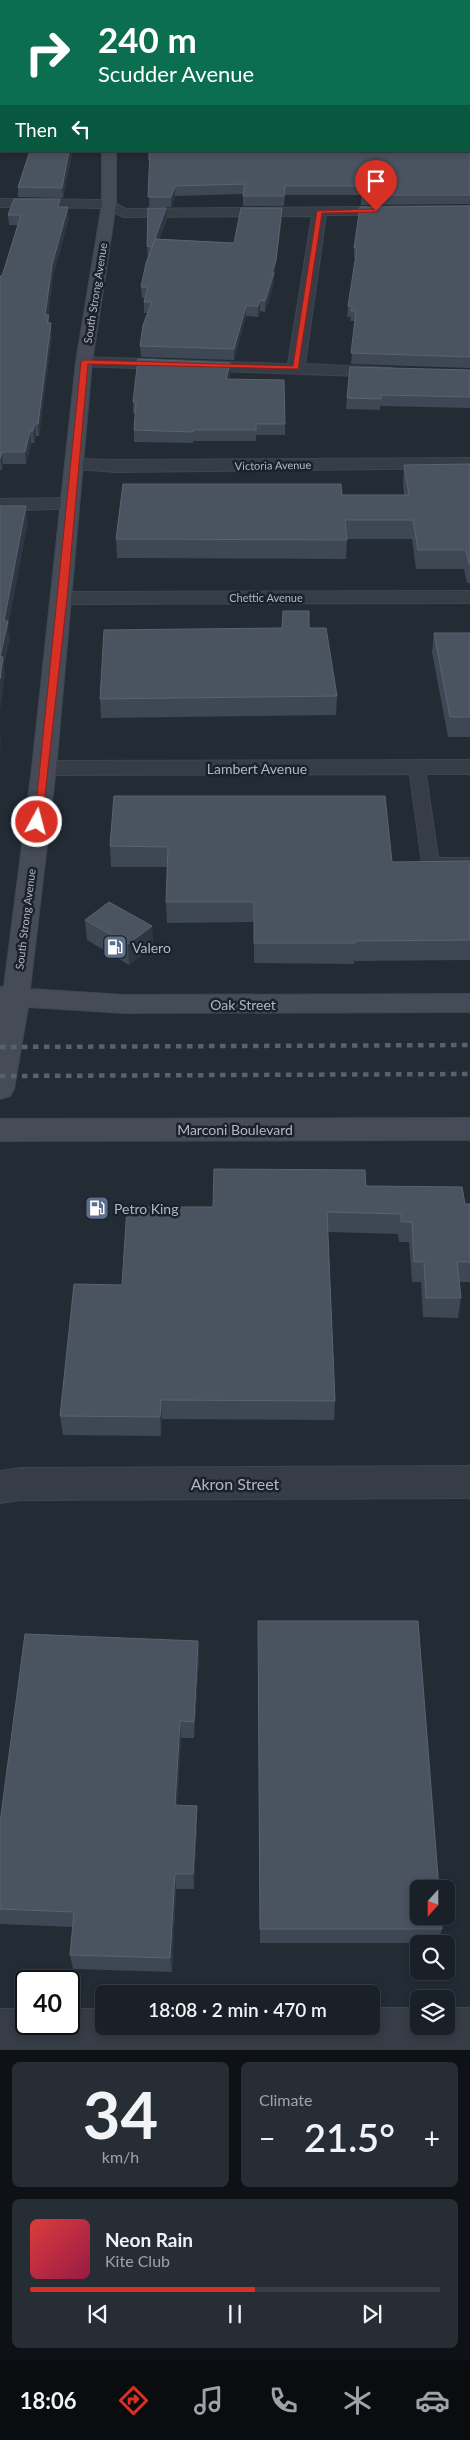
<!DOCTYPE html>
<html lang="en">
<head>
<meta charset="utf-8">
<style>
	body { margin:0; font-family:Lato,sans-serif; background:#272d34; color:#f1f3f6; height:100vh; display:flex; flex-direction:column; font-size:19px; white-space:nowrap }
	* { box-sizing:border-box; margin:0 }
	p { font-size:16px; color:#9fa3a8 }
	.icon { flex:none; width:28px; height:28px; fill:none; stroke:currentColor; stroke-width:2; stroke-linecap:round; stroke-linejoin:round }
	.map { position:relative; height:2050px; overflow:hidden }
	.side { display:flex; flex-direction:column; gap:12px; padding:12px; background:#0e1216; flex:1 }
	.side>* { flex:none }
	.hud { position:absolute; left:0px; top:0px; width:470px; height:152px; box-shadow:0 2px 8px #0003,0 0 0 1px #383e45; background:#0b6e4f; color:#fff; overflow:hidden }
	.needle { width:32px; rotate:201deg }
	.fabs { position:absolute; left:410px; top:1880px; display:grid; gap:10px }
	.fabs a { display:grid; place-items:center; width:45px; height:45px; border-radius:8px; background:#1a2028; box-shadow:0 2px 8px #0003,0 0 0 1px #383e45; font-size:25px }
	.speed { position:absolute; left:15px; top:1970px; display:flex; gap:10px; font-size:25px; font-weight:700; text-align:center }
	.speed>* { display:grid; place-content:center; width:65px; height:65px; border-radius:50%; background:#1a2028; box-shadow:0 2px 8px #0003,0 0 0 1px #383e45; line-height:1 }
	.speed .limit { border:2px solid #111; border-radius:8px; background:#fff; color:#111 }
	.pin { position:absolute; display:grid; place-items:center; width:42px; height:42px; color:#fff; margin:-51px -21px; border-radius:50% 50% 50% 0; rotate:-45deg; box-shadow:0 0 5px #0007 }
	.pin .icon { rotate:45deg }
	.me { position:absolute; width:55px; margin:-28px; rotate:7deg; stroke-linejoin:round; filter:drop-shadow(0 0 4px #0008) }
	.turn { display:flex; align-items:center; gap:18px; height:105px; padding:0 15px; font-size:22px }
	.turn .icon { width:65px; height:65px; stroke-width:2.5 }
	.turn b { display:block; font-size:35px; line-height:42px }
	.then { display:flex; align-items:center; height:48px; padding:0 15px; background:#0003; gap:10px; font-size:19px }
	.big { font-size:38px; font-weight:600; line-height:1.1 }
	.side .card { flex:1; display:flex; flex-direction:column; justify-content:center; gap:8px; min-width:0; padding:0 18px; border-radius:8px; background:#272d34 }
	.side .dial { align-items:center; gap:0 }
	.dial b { font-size:65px; line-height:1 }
	.song { display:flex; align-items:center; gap:15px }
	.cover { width:60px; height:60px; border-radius:8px; background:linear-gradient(135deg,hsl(0 70% 55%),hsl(340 70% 35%)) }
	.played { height:5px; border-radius:2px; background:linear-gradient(90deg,#d93025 55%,#383e45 55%) }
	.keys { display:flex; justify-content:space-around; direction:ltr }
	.heat { display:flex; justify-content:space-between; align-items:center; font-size:28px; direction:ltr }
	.side .tiles { flex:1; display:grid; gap:12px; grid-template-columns:1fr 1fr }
	.card:last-child { grid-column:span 2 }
	.trip { position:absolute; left:95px; top:1985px; width:285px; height:50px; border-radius:8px; background:#1a2028; box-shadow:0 2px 8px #0003,0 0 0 1px #383e45; font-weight:600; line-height:50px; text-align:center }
	.tabs { display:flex; height:80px; justify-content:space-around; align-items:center; background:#0a0d10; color:#9fa3a8 }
	.tabs .icon { width:35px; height:35px }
	.tabs .active { color:#d93025 }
	.tabs b { font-size:22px; color:#f1f3f6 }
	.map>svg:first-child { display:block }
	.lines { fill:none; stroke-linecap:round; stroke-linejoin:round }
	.lane-casing { stroke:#3f464f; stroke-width:2 }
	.street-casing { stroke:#3f464f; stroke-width:2 }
	.secondary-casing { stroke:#3f464f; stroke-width:2 }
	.lane { fill:#363d46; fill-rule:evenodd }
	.street { fill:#363d46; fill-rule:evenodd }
	.secondary { fill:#454c58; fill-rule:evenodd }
	.rail { stroke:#58616d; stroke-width:4.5; stroke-dasharray:5.5 5.5; stroke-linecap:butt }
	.wall { fill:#3e4754 }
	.shaded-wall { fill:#2e3743 }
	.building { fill:#4a5360; stroke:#5a636f }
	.route { fill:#d93025; stroke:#8d1f18 }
	.labels { text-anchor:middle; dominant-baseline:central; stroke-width:5; stroke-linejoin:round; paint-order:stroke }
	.far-street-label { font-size:11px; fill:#b1b7c2; stroke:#1c222b }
	.street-label { font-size:14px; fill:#b1b7c2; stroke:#1c222b }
	.poi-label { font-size:14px; fill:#b1b7c2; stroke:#1c222b; text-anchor:start }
	.near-street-label { font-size:16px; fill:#b1b7c2; stroke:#1c222b }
</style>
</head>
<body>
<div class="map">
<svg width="470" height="2050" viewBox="0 0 470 2050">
	<rect width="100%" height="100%" fill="#232b35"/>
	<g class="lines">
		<g class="lane-casing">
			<path id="lane" d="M417 763 425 768 438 858H470V868H430L424 867 422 863 409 768Z"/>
		</g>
		<g class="street-casing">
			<path id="street" d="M0 199 109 200 126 209 470 206V214L326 215 305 364 392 368 394 372 392 376 386 377 78 366 76 362 78 358 84 357 288 364 312 216 123 217 106 208 0 207Z
				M470 458V468L116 472 76 469 70 468 67 464 70 460 76 459 116 460Z
				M70 498 77 500 79 504 77 508 0 511V499Z
				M470 591V603L63 604 56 602 53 598 56 594 63 592Z
				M470 760V774L44 775 36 773 32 768 36 763 44 761Z
				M470 1466V1498L21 1500 0 1503V1471L21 1468Z
				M371 2008H419V2026H446V2008H470V2050H0V2009H26V2024H69V2009H104V2026H371Z"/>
		</g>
		<g class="secondary-casing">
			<path id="secondary" d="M120 0H130V1H120Z
				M102 151H116V204L92 362 56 768 30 989 125 995 470 994V1012L125 1013 28 1007 14 1089 10 1096 0 1099V987H4L32 768 76 362 102 204Z
				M470 1118V1140L0 1141V1119Z"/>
		</g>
		<use href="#lane" class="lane"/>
		<use href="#street" class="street"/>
		<use href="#secondary" class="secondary"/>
		<path class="rail" d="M0 1047 470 1045
			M0 1076 470 1074"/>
	</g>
	<path class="wall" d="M0 0H98L97 1H1V141H0Z
		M470 0V31L469 32V1Z
		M470 138V204L361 205V195H285L284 206H243V194L175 196 171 207H149L150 160H148V151H469Z
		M30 151H73L71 159 63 198 18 197V187Z
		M470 206V368L351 364 355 321H350L351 317H347L348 306 356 258H354V248Z
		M60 207 69 218 53 276 48 315 52 335 39 436H36L34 443H31L26 464H3L2 470H0V276H2L18 225H9L8 215Z
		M282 218 275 270 274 276V283L265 312 260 311 258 317 246 316 234 360 141 357 140 346 148 313H144V302L145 298H142L141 287 148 257 147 246 167 219 159 239 234 243Z
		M230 363V373L229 379 285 424V435H256V441H193V443L134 442V430L135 413H133V402Z
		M470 370V408L380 406V410L346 409 347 398Z
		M470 464V583H467L464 569H416L412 539H347L346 559 117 558 116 539 342 495H404L403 483 404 465Z
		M309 628 337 696 336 715 101 718 100 699Z
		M434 633H470V737H448L432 652Z
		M114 796 392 862 470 861V960L354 961V964L254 963V922L167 923 166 902 167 867H111L110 846Z
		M85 920 152 926 153 946 129 965 87 940Z
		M366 1186 465 1204H470V1282H459L461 1298 458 1318 423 1317 421 1282H412L409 1242H399L398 1234 328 1232 335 1401 334 1420 162 1419 161 1436 63 1435 60 1416 122 1285 213 1207Z
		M258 1621 442 1929 438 1943H260Z
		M198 1641 199 1658 194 1738H181L177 1805 197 1806V1822L194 1889H176L172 1972 73 1969 70 1955 73 1927 0 1924V1823Z"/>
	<path class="shaded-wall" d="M470 72V80L469 81V73Z
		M469 128H470V136L469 137Z
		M69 151H73L71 159 63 198 62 188Z
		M175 186V196L171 207V197Z
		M68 207 69 218 53 276 46 326 45 315 52 265Z
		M166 208 167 219 152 258V247Z
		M282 208V218L275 270 274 276V283L265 312V301L272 273Z
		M260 300V311L258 317V306Z
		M246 306V316L234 360V349Z
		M51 323 52 335 39 436 38 424Z
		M230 363V373L226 389V379Z
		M35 424 36 436 34 443 33 431Z
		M30 431 31 443 26 464 25 452Z
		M2 452 3 464 2 470 0 459Z
		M26 506 28 523 8 627 10 639 4 666 5 675 0 711V657L4 621Z
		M0 731 1 742 0 751Z
		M152 926 153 946 129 965 128 944Z
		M161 1400 162 1419 161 1436 160 1417Z
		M198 1641 199 1658 194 1738V1722Z
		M180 1721 181 1738 176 1821 175 1805Z
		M197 1806V1822L194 1889 193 1874Z
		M175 1874 176 1889 172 1972 170 1958Z"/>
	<path class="building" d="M0 0H95V1H1V131H0Z
		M156 0H470V23L469 24V1H156Z
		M469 32H470V72L469 73Z
		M470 82V128H469V83Z
		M469 138H470V195H361L363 186H285L284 196H243L245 184 175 186 171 197H148L150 151H469Z
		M30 151H69L62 188 18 187Z
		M14 199H60L58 207H68L52 265 45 315H49L47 323H51L38 424H35L33 431H30L25 452H2L0 459V276H2L21 215H8Z
		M470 206V357L351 353 356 311H351L352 307 348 306 357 248H354L360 207Z
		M148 208H166L152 247 147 246Z
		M241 208H282L276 260 272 273H274L265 301 260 300 258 306H246L234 349 140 346 143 325 152 302H144L148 287H141L146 263 155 239 234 243Z
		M138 359 230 363 226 379 284 380 285 424H256V430H193V432L134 430 136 402H133Z
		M350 367 470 370V397L381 395V399L347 398Z
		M470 464V564H469L466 550H418L413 520H345L347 540 116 539 123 484H341L342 495H409L404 465Z
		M0 506H26L4 621H8L0 657H3L0 679Z
		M283 611H309V628H326L337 696 100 699 104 630 282 628Z
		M434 633H470V717H450Z
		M114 796H385L392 862 470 861V940L355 941V943H254V902H166L168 847 110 846Z
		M109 902 152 926 128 944 85 920Z
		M214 1169 365 1170 366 1186 462 1187 465 1204H470V1262H457L461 1298H426L424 1262H414L412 1222H401V1214L327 1212 335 1401 161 1400 160 1417 60 1416 74 1284 122 1285 127 1207H213Z
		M258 1621H418L439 1889H419V1916H441L442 1929H260Z
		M25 1634 198 1641 194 1722 180 1721 175 1805 197 1806 193 1874H175L170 1958 70 1955 74 1912 0 1909V1823Z"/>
	<path class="route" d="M376 209 378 212 322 213 298 369 88 364 67 598 42 822 41 825H34L81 362 84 360 293 366 317 211Z"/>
	<defs>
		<g id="fuel-square" transform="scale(1.25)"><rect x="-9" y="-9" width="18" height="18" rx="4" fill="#5c6f8a" stroke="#1c222b"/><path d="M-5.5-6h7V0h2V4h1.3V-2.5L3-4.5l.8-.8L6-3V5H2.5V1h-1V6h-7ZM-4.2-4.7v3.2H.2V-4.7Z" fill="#fff"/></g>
	</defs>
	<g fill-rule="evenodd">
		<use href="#fuel-square" x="115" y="947"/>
		<use href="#fuel-square" x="97" y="1208"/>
	</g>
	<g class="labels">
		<g class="far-street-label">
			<text transform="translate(95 293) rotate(-81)">South Strong Avenue</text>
			<text transform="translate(273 465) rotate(-1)">Victoria Avenue</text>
			<text x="266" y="597">Chettic Avenue</text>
			<text transform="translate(25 919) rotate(-83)">South Strong Avenue</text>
		</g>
		<g class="street-label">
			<text x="257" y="768">Lambert Avenue</text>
			<text x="243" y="1004">Oak Street</text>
			<text x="235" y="1129">Marconi Boulevard</text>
		</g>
		<g class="poi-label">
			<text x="132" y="947">Valero</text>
			<text x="114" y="1208">Petro King</text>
		</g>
		<g class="near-street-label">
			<text x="235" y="1483">Akron Street</text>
		</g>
	</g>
</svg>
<div class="fabs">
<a><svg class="needle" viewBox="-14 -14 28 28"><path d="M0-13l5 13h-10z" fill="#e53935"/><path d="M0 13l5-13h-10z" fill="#9fa3a8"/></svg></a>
<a><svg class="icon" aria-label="search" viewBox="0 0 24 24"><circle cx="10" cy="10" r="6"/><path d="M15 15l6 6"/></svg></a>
<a><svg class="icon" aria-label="layers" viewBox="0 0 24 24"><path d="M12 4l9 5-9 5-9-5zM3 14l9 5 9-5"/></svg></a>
</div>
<div class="speed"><div class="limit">40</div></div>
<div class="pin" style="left:376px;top:211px;background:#d93025"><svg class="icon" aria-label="arrive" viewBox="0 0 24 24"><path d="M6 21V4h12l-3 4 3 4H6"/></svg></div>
<svg class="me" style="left:37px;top:822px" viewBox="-20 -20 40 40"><circle r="17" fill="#d93025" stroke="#fff" stroke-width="3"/><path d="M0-11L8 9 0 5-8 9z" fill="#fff"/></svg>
<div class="trip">18:08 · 2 min · 470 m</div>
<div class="hud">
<div class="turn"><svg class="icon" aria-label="right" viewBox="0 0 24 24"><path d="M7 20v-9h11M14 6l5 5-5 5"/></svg><div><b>240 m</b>Scudder Avenue</div></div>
<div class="then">Then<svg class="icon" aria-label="left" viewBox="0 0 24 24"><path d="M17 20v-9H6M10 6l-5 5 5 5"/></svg></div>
</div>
</div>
<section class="side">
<div class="tiles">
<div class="card dial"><b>34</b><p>km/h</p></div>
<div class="card"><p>Climate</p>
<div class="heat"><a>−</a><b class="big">21.5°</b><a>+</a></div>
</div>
<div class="card">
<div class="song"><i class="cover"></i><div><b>Neon Rain</b><p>Kite Club</p></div></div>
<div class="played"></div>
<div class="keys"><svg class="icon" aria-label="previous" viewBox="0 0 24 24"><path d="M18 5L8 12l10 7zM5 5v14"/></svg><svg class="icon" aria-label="pause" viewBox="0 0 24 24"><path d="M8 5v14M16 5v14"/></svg><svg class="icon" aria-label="next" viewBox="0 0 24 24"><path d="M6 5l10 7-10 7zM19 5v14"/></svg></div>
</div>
</div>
</section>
<nav class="tabs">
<b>18:06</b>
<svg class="icon active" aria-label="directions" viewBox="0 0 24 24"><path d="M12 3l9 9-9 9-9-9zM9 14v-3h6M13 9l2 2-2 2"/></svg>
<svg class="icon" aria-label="music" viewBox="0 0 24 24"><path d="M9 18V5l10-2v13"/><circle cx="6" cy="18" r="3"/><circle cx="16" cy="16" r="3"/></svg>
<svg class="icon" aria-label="phone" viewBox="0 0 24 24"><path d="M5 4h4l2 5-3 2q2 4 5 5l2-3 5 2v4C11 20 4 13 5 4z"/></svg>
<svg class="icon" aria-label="climate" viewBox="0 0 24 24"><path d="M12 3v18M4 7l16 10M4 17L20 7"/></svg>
<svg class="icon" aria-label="car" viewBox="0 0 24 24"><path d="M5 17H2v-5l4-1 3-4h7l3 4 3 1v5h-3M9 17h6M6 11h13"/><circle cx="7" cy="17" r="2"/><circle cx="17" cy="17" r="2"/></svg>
</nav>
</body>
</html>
